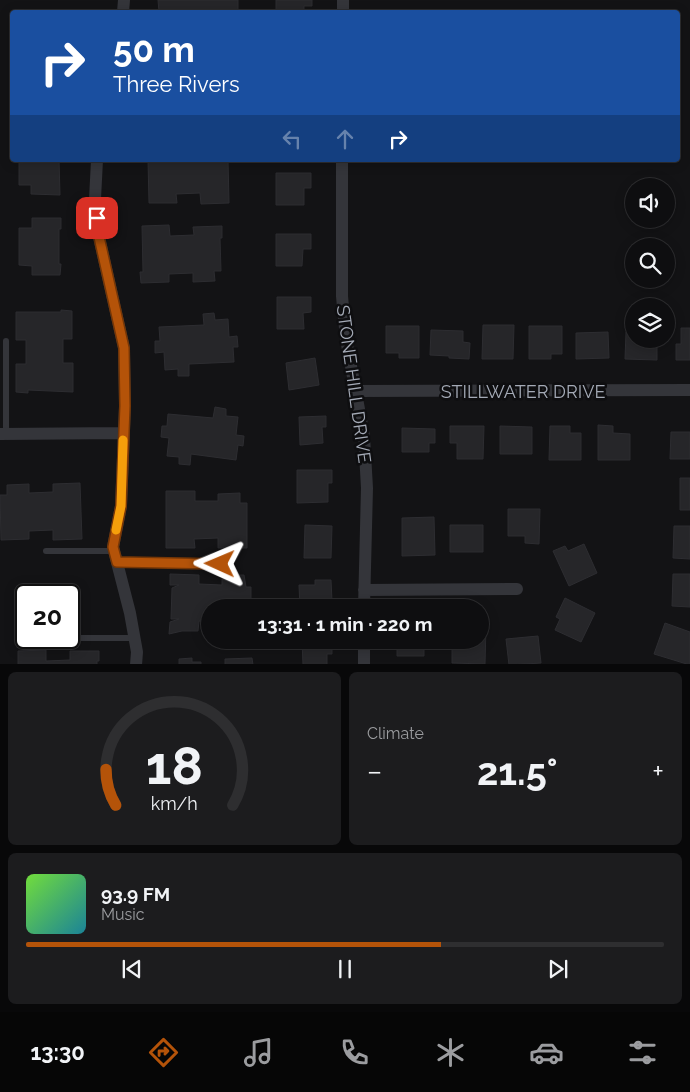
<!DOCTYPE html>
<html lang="en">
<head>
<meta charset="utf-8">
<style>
	body { margin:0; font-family:Raleway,sans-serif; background:#1c1c1e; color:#f1f3f6; height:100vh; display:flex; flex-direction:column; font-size:19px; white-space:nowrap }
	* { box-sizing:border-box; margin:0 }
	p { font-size:16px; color:#9b9c9f }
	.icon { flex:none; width:28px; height:28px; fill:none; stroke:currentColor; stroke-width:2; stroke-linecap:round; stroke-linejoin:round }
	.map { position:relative; height:664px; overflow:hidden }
	.side { display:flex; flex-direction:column; gap:8px; padding:8px; background:#080809; flex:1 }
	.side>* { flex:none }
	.hud { position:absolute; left:10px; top:10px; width:670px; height:152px; border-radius:5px; box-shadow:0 2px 12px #0003,0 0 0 1px #2e2e30; background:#1a4fa0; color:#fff; overflow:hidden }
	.controls { position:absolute; left:625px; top:178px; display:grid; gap:10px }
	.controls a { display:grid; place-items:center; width:50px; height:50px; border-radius:50%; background:#0e0e10; box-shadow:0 2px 12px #0003,0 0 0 1px #2e2e30; font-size:25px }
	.speed { position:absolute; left:15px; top:584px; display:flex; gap:10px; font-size:25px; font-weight:700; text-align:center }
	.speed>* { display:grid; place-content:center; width:65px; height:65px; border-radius:50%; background:#0e0e10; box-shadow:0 2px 12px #0003,0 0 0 1px #2e2e30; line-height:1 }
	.speed .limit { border:2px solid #111; border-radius:8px; background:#fff; color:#111 }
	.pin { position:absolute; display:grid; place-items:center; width:42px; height:42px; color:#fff; margin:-21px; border-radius:10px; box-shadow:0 2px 8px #0006 }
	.me { position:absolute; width:55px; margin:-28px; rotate:271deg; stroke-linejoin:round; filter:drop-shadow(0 0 4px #0008) }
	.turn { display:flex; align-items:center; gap:18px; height:105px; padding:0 20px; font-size:22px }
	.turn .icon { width:65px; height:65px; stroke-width:2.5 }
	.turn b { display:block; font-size:35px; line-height:42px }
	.lanes { display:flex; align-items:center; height:48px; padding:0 20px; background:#0003; justify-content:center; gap:25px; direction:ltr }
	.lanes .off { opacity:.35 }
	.big { font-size:38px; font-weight:700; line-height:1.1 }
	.side .tile { flex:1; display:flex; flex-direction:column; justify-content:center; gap:8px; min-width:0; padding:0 18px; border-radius:8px; background:#1c1c1e }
	.side .dial { align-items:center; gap:0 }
	.dial svg { height:130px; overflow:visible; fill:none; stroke:#2e2e30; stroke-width:7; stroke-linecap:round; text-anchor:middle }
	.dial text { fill:#f1f3f6; stroke:none }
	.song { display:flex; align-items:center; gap:15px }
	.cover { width:60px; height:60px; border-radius:8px; background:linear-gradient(135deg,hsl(100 70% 55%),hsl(190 70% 35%)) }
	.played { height:5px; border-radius:2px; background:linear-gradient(90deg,#b45309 65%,#2e2e30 65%) }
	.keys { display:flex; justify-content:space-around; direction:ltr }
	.heat { display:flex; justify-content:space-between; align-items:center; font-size:28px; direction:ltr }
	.side .tiles { flex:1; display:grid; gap:8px; grid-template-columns:1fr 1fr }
	.tile:last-child { grid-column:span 2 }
	.trip { position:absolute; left:201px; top:599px; width:288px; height:50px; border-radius:25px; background:#0e0e10; box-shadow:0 2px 12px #0003,0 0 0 1px #2e2e30; font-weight:700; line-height:50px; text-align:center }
	.dock { display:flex; height:80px; justify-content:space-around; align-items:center; background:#060606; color:#9b9c9f }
	.dock .icon { width:35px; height:35px }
	.dock .on { color:#b45309 }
	.dock b { font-size:22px; color:#f1f3f6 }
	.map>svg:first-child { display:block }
	.building { fill:#262629; stroke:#2d2d31 }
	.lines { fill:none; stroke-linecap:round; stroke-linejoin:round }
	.lane { stroke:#34353a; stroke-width:6 }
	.street { stroke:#34353a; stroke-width:12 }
	.route-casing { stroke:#753606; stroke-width:12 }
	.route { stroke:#b45309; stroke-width:9 }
	.slow { stroke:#f59e0b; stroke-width:9 }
	.labels { text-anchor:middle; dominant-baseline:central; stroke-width:5; stroke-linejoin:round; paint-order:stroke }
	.street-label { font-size:18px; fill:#a4aab6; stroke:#0e0e10 }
</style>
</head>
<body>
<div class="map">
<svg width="690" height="665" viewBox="0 0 690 665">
	<rect width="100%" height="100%" fill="#131315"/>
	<path class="building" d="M158 0H238V12H159Z
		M276 0H312V6H304V12H276Z
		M19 160H59L60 195 31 194V185H19Z
		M148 160H228L229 203 201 204 200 193 176 194 177 203H149Z
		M276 173H311V188H304V205H276Z
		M32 218H61V229H59V264H61L60 275H32V266L19 265V228H32Z
		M169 225 170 236 194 235 193 227 222 226V238H220L221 271H214L215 281 193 282V273L169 274V282L141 283 140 272H143L142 226Z
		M276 234H311V249H303L302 266H276Z
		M277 297H311V312L303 313 304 329H277Z
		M61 310 72 311V339H63V363H73V392L28 390V393L16 392V364H26V340H16V312H61Z
		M214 313 215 320 228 319 229 337 237 336 238 347H233L234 362 189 364V376H178V369L165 370 164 352 155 353V341H160L159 327 204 325 203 314Z
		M483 325H514L513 359H482Z
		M386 326H419V358H399V353H386Z
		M529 326H562V354H551V359H529Z
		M681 328H690V360H676V344H681Z
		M431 330 463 331V342L470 343 469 359 449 358V356L430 355Z
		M608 332 609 358 576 359V333Z
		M626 332 634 333V339H657V360L625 359Z
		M315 358 319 385 289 390 286 363Z
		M215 407 226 409V416L238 417 236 435 244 436 243 446 238 445 236 460 191 454 190 465 179 464V457L167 456 169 438 161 437 162 426H167L168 414 213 418Z
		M326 416V427H322L323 443 300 445 299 417Z
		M598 425 613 426V433L630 434V460H598Z
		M450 426H484L483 459H457V443H450Z
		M500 426 532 427V454H500Z
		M550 426H570V433H581V460H549Z
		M402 428 435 429V443H429V452H402Z
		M671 432H690V459H670Z
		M297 470H332V483H328V502L297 503Z
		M680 478H690V510H680Z
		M80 483 82 539 53 540V530L29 531V539L1 540 0 495H7V485L29 484V493L53 492V484Z
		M166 491H195V501H218V494L240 493V503H247V548H218V538L194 539 195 548H166Z
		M508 509H540L539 544 525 543V536H508Z
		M434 517 435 555 402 556V518Z
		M305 525 332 526 331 558H304Z
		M450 525H483V552H450Z
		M674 526H690V559L673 558Z
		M584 544 597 573 569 586 553 551 565 546 568 551Z
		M170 574 199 575V584L222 585V579H231V575H244L246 587H251V608H210V622L199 621 198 631H182L169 634 170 622 179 619H171L172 588 179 585H170Z
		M673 574H690V607L672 606Z
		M315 580H331L332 601H328V608H300L299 585H315Z
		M565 598 595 613 581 642 555 630 560 619 556 617Z
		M665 623 690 632V665L654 654Z
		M480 626H486L485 664 452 663V640H480Z
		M538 636 541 663 509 665 506 639Z
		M302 640H332V654H327V665H303Z
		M397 640H431L430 642H424V656H397Z
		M46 650V661L70 660V651H99V661H97V665H18V651Z
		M192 658V662H201V665H179V659Z
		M252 658 253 665H225V659Z"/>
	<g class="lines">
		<path class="lane" d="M6 341V434
			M46 551H114
			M117 562 219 564
			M46 638H134"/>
		<path class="street" d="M123 12 124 0
			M343 12V0
			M97 160 95 199 99 237 124 348 125 406 121 506 113 547 130 613 137 652 136 665
			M342 160V296L346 339 364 436 367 488 364 608
			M356 391 690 390
			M0 434 123 433
			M364 590 517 589
			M364 665V640"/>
	</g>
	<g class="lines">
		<g class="route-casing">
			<path id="route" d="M97 218 99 237 124 348 125 406 121 506 113 547 117 562 220 564"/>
		</g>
		<use href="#route" class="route"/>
		<path class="slow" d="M116 530 121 506 123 440"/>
	</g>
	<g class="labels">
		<g class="street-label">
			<text transform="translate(354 384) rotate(82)">STONE HILL DRIVE</text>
			<text x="523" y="391">STILLWATER DRIVE</text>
		</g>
	</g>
</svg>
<div class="controls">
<a><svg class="icon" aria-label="sound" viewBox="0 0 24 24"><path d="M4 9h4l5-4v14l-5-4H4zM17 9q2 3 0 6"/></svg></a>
<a><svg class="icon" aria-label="search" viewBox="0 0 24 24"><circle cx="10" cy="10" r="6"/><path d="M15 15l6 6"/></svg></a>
<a><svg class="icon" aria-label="layers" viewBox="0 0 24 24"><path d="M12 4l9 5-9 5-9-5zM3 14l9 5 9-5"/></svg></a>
</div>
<div class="speed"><div class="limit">20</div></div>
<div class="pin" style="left:97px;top:218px;background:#d93025"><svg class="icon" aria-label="arrive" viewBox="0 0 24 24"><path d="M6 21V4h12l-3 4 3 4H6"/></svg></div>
<svg class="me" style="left:220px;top:564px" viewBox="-20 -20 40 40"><path d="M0-17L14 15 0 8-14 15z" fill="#b45309" stroke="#fff" stroke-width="4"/></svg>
<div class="trip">13:31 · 1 min · 220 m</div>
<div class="hud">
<div class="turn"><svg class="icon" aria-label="right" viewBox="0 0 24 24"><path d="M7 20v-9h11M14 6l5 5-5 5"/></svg><div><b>50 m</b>Three Rivers</div></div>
<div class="lanes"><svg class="icon off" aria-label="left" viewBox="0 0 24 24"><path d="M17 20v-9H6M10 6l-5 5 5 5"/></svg><svg class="icon off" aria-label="ahead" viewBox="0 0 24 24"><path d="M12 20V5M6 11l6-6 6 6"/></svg><svg class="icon" aria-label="right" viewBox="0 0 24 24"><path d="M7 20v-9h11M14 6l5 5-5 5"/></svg></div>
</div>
</div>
<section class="side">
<div class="tiles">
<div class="tile dial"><svg viewBox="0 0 100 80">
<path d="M14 69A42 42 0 1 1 86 69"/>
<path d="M14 69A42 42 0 0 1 8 47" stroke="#b45309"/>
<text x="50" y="56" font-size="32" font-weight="700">18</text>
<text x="50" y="72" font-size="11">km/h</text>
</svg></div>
<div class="tile"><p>Climate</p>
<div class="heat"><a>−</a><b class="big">21.5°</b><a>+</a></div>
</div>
<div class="tile">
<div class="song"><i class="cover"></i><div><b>93.9 FM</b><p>Music</p></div></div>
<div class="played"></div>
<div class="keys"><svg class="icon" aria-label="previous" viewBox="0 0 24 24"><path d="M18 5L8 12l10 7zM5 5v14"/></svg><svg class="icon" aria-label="pause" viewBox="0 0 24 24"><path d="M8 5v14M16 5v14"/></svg><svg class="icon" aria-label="next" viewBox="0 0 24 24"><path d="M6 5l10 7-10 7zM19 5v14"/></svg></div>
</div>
</div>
</section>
<nav class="dock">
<b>13:30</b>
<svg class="icon on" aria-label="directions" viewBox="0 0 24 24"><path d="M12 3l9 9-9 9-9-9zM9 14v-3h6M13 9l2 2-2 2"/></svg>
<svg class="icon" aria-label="music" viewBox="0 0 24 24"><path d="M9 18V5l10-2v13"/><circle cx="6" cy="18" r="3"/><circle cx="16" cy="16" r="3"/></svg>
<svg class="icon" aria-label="phone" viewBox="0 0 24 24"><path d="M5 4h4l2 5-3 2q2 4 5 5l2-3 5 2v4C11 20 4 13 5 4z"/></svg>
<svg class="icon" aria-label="climate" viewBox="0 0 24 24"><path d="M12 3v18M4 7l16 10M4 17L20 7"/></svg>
<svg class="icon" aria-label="car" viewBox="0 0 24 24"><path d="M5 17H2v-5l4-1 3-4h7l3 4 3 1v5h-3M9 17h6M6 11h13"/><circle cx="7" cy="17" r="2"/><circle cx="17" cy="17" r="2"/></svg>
<svg class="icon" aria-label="filters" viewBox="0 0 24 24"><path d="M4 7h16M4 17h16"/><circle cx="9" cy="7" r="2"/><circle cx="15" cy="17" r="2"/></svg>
</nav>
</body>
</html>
